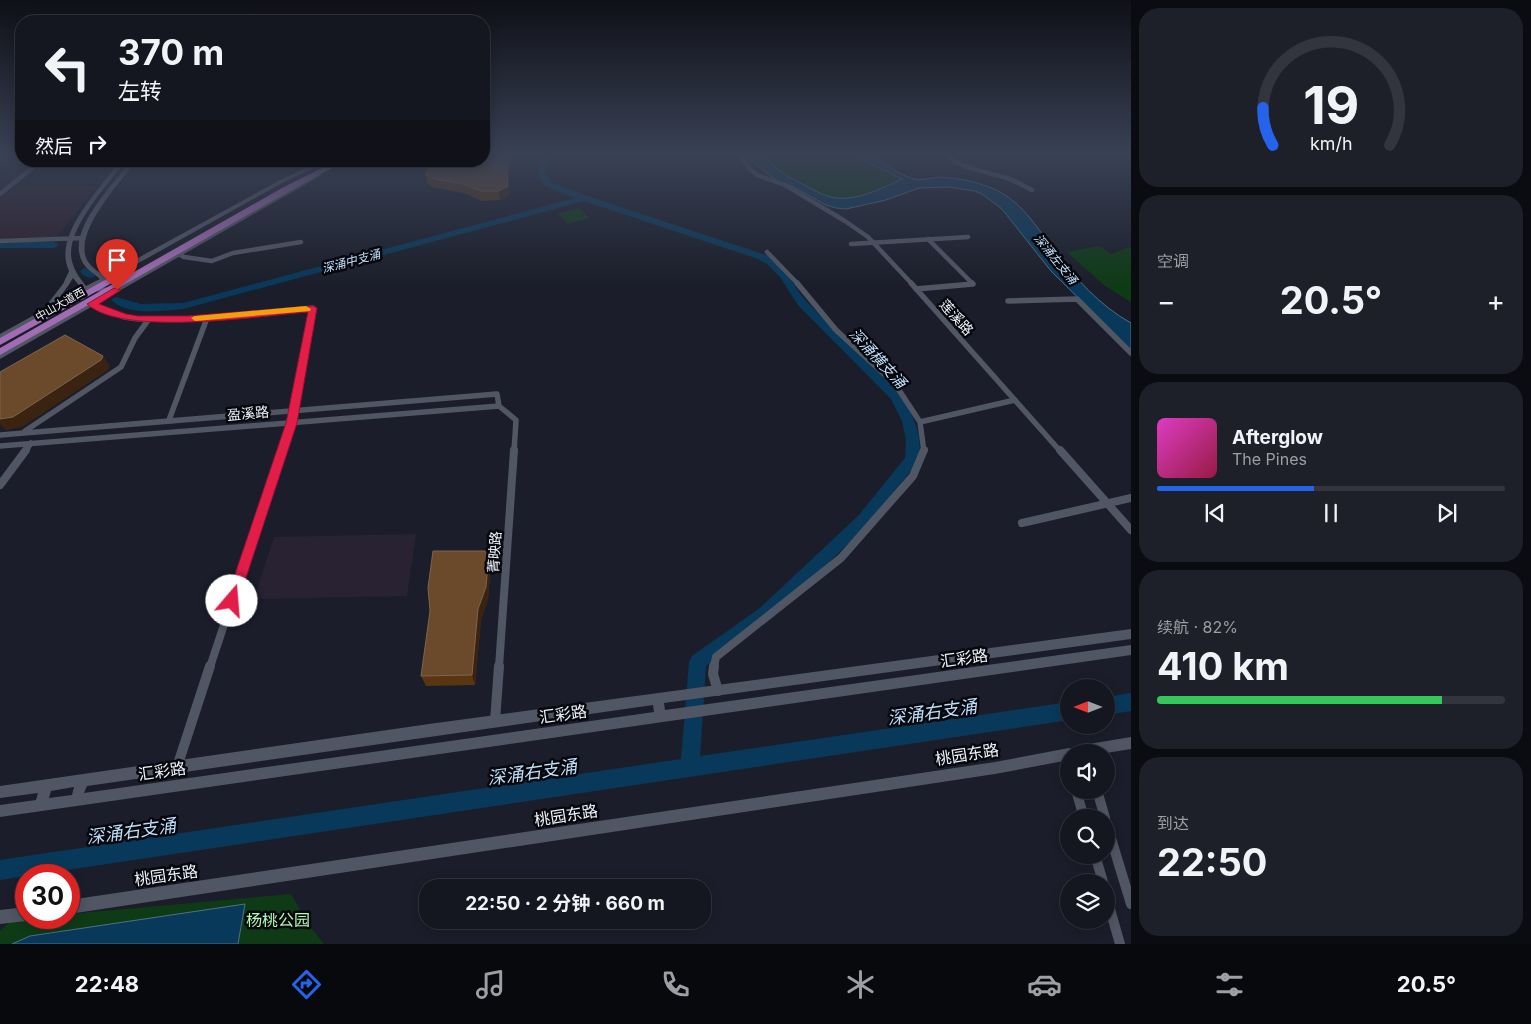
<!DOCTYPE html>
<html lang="zh">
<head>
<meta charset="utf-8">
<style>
	body { margin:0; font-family:Inter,"Noto Sans SC",sans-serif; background:#1d1f29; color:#f1f3f6; height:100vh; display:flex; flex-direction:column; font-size:19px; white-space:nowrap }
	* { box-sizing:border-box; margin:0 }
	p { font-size:16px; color:#9d9fa5 }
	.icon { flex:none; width:28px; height:28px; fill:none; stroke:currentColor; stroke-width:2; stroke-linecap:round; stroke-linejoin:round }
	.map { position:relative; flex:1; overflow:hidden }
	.sheet { display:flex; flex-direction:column; gap:8px; padding:8px; background:#0b0c12; width:400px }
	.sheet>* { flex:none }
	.guide { position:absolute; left:15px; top:15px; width:475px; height:152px; border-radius:20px; box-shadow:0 2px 12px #0003,0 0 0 1px #33353e; background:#141620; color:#f1f3f6; overflow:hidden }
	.needle { width:32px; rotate:270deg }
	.fabs { position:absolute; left:1060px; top:679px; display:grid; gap:10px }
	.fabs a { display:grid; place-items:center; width:55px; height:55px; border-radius:50%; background:#141620; box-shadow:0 2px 12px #0003,0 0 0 1px #33353e; font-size:25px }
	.speed { position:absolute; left:15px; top:864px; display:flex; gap:10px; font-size:25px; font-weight:700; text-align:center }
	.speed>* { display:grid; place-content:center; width:65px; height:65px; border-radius:50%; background:#141620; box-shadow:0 2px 12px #0003,0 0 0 1px #33353e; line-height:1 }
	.speed .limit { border:8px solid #d22; background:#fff; color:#111 }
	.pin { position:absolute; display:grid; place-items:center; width:42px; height:42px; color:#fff; margin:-51px -21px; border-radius:50% 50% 50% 0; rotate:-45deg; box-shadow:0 0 5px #0007 }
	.pin .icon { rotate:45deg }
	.me { position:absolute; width:55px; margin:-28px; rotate:18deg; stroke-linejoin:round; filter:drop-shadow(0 0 4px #0008) }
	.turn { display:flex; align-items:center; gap:18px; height:105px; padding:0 20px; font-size:22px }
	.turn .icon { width:65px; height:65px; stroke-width:2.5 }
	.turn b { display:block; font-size:35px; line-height:42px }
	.then { display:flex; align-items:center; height:48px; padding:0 20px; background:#0003; gap:10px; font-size:19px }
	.big { font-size:38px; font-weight:700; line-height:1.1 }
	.sheet .tile { flex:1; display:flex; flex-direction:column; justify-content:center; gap:8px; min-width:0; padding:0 18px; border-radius:20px; background:#1d1f29 }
	.sheet .dial { align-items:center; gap:0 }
	.dial svg { height:130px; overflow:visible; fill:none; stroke:#33353e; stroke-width:7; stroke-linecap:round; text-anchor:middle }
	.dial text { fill:#f1f3f6; stroke:none }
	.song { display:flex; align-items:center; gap:15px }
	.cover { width:60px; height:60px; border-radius:8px; background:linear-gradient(135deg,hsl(310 70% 55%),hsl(340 70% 35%)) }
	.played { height:5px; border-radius:2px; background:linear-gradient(90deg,#2563eb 45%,#33353e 45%) }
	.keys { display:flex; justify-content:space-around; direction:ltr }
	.heat { display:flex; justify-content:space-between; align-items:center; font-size:28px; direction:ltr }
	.charge { height:8px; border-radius:4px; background:linear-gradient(90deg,#34c759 82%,#33353e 0) }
	.trip { position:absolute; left:419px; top:879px; width:292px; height:50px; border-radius:20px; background:#141620; box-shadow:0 2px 12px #0003,0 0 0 1px #33353e; font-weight:700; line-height:50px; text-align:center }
	.menu { display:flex; height:80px; justify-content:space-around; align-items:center; background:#08090d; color:#9d9fa5 }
	.menu .icon { width:35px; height:35px }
	.menu .current { color:#2563eb }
	.menu b { font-size:22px; color:#f1f3f6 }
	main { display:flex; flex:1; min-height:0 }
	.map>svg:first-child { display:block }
	.commercial { fill:#2e202d }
	.education { fill:#282232 }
	.green { fill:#0f3a16 }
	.water { fill:#09395a; stroke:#4e708a }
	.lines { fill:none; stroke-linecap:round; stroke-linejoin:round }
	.river { fill:#09395a; fill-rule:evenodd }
	.minor-far3 { stroke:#515664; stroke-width:4.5 }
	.minor-far2 { stroke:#515664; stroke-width:5.5 }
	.minor-far1 { stroke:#515664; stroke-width:8 }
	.minor { stroke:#515664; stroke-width:10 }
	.tertiary { fill:#515664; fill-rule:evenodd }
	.secondary { fill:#515664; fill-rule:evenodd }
	.trunk { fill:#a26cb4; fill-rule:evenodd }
	.wall { fill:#5a3512 }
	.shaded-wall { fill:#3a2311 }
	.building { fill:#6a4a2b; stroke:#7f644b }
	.route { fill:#e11d48; stroke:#92132f }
	.slow { fill:#f59e0b }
	.labels { text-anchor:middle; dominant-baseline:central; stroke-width:5; stroke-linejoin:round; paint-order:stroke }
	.far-street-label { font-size:11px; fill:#eff2fb; stroke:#07080d }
	.far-water-label { font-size:12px; font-style:italic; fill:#bfdefa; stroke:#07080d }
	.street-label { font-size:14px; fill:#eff2fb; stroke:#07080d }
	.water-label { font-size:15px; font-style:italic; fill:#bfdefa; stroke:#07080d }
	.near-street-label { font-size:16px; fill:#eff2fb; stroke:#07080d }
	.near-park-label { font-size:16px; fill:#acfab1; stroke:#07080d }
	.near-water-label { font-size:18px; font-style:italic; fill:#bfdefa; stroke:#07080d }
</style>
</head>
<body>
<main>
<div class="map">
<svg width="1131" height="944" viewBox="0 0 1131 944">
	<rect width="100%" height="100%" fill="#1b1e2a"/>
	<path class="commercial" d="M16 186H98L57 237 0 238V199Z"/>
	<path class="education" d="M0 153H21V161H38L0 192Z
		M416 534 407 596 254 599 274 537Z"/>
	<path class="green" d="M764 153H853L861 157 860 159 901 178C879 189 853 204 827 196 818 193 808 187 799 182 785 175 771 167 764 153Z
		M579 208 589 218 568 224 558 214 568 211 572 215 569 211Z
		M1099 246 1112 254 1129 247 1131 248V302L1105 286 1067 252Z
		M291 894 309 925 324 944H0V931L13 919 69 918V914Z"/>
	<path class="water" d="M745 153H764C771 167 785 175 799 182 808 187 818 193 827 196 852 204 880 189 902 179L859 158 860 157 853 153C879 153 889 171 911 178 921 182 931 177 941 177 960 178 983 183 1000 192 1024 205 1038 229 1054 250 1075 278 1100 306 1131 323V350L1051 271 1002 209 982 194 975 191 948 187 919 188 886 200 846 209 836 208 826 205 792 186 777 181 747 157Z
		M245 904 238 944H12L30 936Z"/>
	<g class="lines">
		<path class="river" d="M548 153H557L552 158 545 172 551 182 587 196 766 255C788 267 792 286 808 303 829 325 852 346 874 367 882 376 893 385 901 394 912 409 926 445 917 463L869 523 772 618 706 666 700 756 1069 702V720L0 880V860L681 759 689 662 692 656 760 608 859 515 905 458 906 440 902 421 891 399 798 305 780 277 767 264 758 259 584 201 183 309C162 311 127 316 111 300L116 297 141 304 183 303 575 198 545 186 537 172Z
			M0 242H54L59 245 54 248H0Z
			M85 268 95 275 94 277C88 279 83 276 80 271Z
			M1131 693V711L1106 715V697Z"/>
		<path class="minor-far3" d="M740 153 749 168 757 175 785 185 845 221 868 237 912 284
			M945 153C961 170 986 171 1007 178 1016 181 1024 186 1032 190
			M0 194 41 161
			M928 239 973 284
			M0 241 83 238
			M851 244 968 237
			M767 252 798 284
			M179 254 184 257 212 261 233 253 301 242"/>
		<path class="minor-far2" d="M797 283 836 330 895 384 920 422 924 452
			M911 283 1061 452
			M916 289 973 284 972 283
			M1008 301 1077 299 1131 353
			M92 304 124 317 138 319H188L313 308 291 423 282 452
			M169 420 207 318
			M920 422 1015 400
			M25 431 121 367 135 338 149 319
			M0 435 497 394 499 406 516 420 514 452
			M0 446 499 406
			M25 452 31 443"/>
		<path class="minor-far1" d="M1060 450 1131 530
			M0 485 26 450
			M1022 523 1131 498
			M210 667 282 450
			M499 667 514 450
			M714 667 716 657 841 558 913 476 924 450"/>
		<path class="minor" d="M714 666 713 674 718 691
			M495 721 499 666
			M1066 755 1069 766
			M177 767 210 666
			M1076 790 1084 818
			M1097 790 1105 818
			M1106 822 1131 904
			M1095 855 1103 882
			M1106 895 1120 944"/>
		<path class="tertiary" d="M1131 629V639L664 703 665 710 1131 645V655L0 817V805L36 800 38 793 0 798V786L429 724ZM653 705 654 712 84 793 87 786ZM74 787 72 795 49 798 51 791Z
			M1131 737V749L1106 753 1069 752V760L995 774 69 914V900L995 762 1069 748 1072 749 1077 746Z
			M26 907V918H31V919L26 921 0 924V910Z"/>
		<path class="secondary" d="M120 161H125C108 185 70 224 71 255 72 268 79 277 86 286L100 279C93 273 84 268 81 259 68 229 114 183 131 161H136C120 183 73 232 87 260 91 267 99 272 105 276L280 180 317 163 322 164 284 182 108 280 110 282 109 283 104 282 95 287 115 288 317 174 322 175 0 359V354L109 292 88 291 0 339V334L45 309V307L63 284 69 271C52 235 100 189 120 161ZM73 278 82 289 54 305 68 286Z"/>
		<path class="trunk" d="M336 161H345L288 192 0 355V348L282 188Z
			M116 274 119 275V279L0 345V338Z"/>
	</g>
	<path class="wall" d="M512 166 508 182 509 195 500 200 482 201 464 193 432 187 427 183 425 174Z
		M489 551 491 563 488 599 481 620 475 685 426 686 421 676Z"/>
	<path class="shaded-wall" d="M511 157 512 166 508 182 509 195 500 200 499 191 507 172Z
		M103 356 110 366 108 370 22 427 6 430 0 424V419Z
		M489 551 491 563 488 599 481 620 475 685 472 675 478 609Z"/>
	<path class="building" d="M484 153H505L511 157 507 172 508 186 499 191H481L463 184 430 178 425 174 430 167V161H484Z
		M65 335 103 356 101 360 13 417 0 419V372Z
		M433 551H489L486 587 478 609 472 675 421 676 430 611 428 588Z"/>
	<linearGradient id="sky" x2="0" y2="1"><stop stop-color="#0f1017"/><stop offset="0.54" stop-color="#394155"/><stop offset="1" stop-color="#394155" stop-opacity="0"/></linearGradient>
	<rect width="1131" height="285" fill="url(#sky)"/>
	<path class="route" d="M114 288 121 290 99 304 126 314 138 316H188L313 306 317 308 297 423 237 605 232 607 228 605 226 601 286 423 308 312C259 316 123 337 87 304Z"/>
	<path class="slow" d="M306 306 311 309 310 311 195 321 191 318 195 316Z"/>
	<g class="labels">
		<g class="far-street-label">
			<text transform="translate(60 304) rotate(-30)">中山大道西</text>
		</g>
		<g class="far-water-label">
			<text transform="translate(1056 259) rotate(51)">深涌左支涌</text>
			<text transform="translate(351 261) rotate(-15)">深涌中支涌</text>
		</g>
		<g class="street-label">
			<text transform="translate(957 317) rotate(48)">莲溪路</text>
			<text transform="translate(248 413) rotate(-5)">盈溪路</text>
			<text transform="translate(494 552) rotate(-86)">菁映路</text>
		</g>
		<g class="water-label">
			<text transform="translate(878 358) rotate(47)">深涌横支涌</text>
		</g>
		<g class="near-street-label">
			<text transform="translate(964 658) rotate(-8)">汇彩路</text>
			<text transform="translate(563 714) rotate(-8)">汇彩路</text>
			<text transform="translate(967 754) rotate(-9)">桃园东路</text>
			<text transform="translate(162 771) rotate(-8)">汇彩路</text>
			<text transform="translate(566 815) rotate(-9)">桃园东路</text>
			<text transform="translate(166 875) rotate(-8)">桃园东路</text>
		</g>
		<g class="near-park-label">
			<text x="278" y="920">杨桃公园</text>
		</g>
		<g class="near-water-label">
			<text transform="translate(932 712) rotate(-8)">深涌右支涌</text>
			<text transform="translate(532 772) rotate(-8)">深涌右支涌</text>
			<text transform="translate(131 831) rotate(-8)">深涌右支涌</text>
		</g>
	</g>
</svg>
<div class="fabs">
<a><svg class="needle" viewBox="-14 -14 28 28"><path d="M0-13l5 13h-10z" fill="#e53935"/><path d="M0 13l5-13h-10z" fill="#9d9fa5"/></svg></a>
<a><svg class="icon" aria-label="sound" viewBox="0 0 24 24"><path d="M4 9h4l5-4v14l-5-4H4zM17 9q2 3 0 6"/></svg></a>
<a><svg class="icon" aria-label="search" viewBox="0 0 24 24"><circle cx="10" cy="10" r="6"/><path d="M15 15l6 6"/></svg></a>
<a><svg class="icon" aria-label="layers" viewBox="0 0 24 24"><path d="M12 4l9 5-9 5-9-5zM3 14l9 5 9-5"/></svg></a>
</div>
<div class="speed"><div class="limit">30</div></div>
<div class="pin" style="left:117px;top:290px;background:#d93025"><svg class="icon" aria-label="arrive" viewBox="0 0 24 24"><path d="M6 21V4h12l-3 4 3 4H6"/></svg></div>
<svg class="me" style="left:232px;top:601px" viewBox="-20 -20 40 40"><circle r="19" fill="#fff"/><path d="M0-13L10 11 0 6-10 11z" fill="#e11d48"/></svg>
<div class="trip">22:50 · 2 分钟 · 660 m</div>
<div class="guide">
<div class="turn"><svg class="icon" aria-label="left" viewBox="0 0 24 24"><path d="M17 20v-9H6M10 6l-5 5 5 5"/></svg><div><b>370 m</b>左转</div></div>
<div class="then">然后<svg class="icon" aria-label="right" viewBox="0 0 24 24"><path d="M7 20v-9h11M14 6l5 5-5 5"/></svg></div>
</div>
</div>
<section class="sheet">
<div class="tile dial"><svg viewBox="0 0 100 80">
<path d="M14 69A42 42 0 1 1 86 69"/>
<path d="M14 69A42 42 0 0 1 8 46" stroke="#2563eb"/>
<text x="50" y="56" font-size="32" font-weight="700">19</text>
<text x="50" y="72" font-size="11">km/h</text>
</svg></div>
<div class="tile"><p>空调</p>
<div class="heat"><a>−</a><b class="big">20.5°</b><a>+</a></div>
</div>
<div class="tile">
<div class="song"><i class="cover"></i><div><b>Afterglow</b><p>The Pines</p></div></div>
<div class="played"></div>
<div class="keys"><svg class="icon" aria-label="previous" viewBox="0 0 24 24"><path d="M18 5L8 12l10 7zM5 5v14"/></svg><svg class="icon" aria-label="pause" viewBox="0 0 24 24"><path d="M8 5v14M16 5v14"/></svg><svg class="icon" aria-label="next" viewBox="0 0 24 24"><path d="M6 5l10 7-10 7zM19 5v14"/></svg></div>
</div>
<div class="tile"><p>续航 · 82%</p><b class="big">410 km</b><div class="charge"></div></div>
<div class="tile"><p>到达</p><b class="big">22:50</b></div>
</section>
</main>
<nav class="menu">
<b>22:48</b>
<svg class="icon current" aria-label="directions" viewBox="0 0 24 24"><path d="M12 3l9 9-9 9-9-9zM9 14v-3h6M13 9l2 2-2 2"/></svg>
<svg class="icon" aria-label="music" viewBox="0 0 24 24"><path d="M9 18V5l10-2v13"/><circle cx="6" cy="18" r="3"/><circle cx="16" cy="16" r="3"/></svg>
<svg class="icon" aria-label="phone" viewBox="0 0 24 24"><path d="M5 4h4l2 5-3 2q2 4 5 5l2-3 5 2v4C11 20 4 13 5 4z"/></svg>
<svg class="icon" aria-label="climate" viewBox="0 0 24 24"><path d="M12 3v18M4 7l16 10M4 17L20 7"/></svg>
<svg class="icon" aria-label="car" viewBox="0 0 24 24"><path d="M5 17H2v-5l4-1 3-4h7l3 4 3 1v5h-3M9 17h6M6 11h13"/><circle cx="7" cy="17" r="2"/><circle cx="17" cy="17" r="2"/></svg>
<svg class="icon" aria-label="filters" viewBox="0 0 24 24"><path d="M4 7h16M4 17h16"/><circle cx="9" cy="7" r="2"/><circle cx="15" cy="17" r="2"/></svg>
<b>20.5°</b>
</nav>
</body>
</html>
